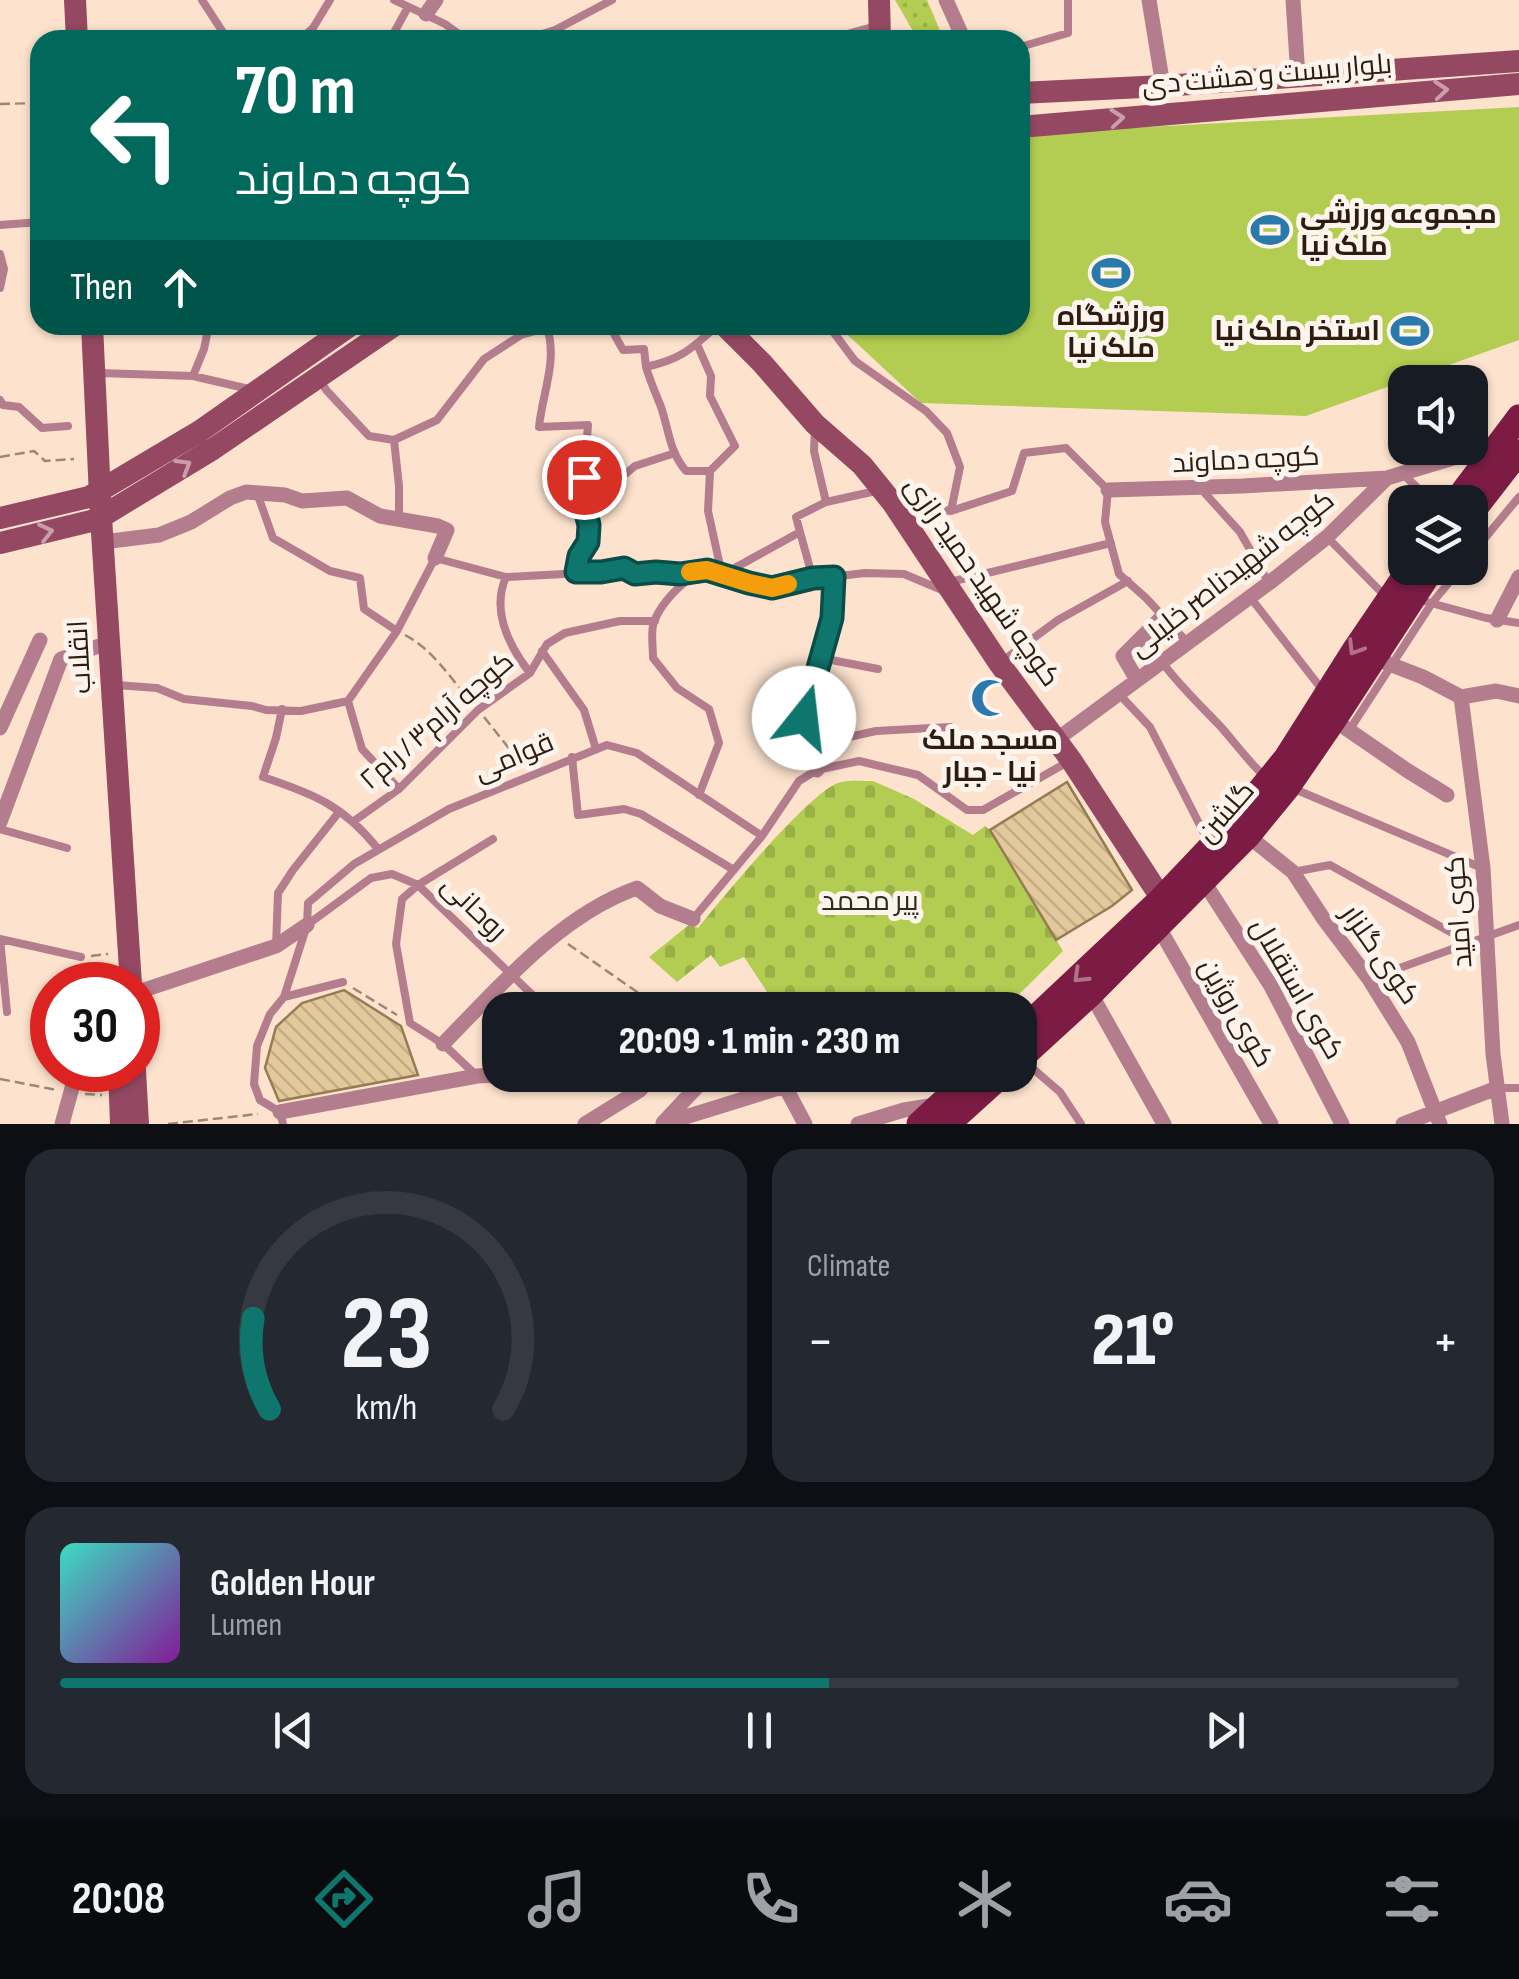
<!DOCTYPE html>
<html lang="en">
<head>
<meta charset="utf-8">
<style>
	body { margin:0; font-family:"Sofia Sans Condensed",Cairo,sans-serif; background:#242831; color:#f1f3f6; height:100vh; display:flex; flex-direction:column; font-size:38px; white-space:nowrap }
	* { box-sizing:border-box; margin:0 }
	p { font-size:32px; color:#9ea1a6 }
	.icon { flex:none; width:55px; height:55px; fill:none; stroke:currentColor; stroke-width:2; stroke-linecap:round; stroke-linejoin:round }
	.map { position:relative; height:1124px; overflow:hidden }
	.side { display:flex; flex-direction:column; gap:25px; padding:25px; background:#0d0f14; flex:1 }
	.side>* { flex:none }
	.banner { position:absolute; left:30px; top:30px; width:1000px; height:305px; border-radius:30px; box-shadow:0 2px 8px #0004; background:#00695c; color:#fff; overflow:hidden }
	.tools { position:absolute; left:1388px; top:365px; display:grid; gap:20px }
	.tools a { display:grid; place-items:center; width:100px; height:100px; border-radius:20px; background:#171b24; box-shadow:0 2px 8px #0004; font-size:50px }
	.speed { position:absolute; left:30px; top:962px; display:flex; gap:20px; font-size:50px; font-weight:700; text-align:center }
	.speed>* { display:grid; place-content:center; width:130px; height:130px; border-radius:50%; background:#171b24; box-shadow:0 2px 8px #0004; line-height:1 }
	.speed .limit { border:15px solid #d22; background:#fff; color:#111 }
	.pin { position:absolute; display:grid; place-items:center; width:85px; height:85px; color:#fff; margin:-42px; border:5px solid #fff; border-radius:50%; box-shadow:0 2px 10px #0007 }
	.me { position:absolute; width:110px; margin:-55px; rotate:16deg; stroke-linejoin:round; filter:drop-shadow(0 0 8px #0008) }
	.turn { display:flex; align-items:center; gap:35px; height:210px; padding:0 40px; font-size:45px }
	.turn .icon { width:130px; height:130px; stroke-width:2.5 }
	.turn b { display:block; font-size:70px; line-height:85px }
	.then { display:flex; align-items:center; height:95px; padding:0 40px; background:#0003; gap:20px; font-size:38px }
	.big { font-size:75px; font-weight:800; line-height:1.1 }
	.side .widget { flex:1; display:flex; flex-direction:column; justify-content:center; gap:15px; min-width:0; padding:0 35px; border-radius:30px; background:#242831 }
	.side .dial { align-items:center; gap:0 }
	.dial svg { height:260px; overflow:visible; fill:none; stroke:#363941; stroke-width:7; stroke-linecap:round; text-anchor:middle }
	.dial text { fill:#f1f3f6; stroke:none }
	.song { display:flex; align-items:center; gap:30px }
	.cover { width:120px; height:120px; border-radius:15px; background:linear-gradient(135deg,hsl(170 70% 55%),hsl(290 70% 35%)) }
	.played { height:10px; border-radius:5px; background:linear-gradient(90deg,#0f766e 55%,#363941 55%) }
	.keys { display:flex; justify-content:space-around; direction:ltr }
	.heat { display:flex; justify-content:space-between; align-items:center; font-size:55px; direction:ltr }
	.side .tiles { flex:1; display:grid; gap:25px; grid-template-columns:1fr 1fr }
	.widget:last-child { grid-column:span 2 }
	.trip { position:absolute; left:482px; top:992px; width:555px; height:100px; border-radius:30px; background:#171b24; box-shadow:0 2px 8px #0004; font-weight:800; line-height:100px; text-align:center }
	.dock { display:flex; height:160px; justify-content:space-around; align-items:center; background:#090b0e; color:#9ea1a6 }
	.dock .icon { width:70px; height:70px }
	.dock .current { color:#0f766e }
	.dock b { font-size:45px; color:#f1f3f6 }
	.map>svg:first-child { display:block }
	.grass { fill:url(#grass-dots) }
	.cemetery { fill:url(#cemetery-stones) }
	.pitch { fill:#b2cd51 }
	.building { fill:url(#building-back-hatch); stroke:#957c52; stroke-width:2.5 }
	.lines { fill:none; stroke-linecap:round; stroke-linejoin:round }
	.path { stroke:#9c8775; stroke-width:2.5; stroke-dasharray:10 5; stroke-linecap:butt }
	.lane { stroke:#b37d8d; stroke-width:8 }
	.street { stroke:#b37d8d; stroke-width:15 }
	.secondary { stroke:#944862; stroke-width:22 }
	.primary { stroke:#7c1c44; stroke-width:25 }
	.oneway { stroke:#c89ea8 }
	.oneway2 { stroke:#af7288 }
	.route-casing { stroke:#0a4d48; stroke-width:25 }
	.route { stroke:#0f766e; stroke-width:18 }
	.slow { stroke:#f59e0b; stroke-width:18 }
	.labels { text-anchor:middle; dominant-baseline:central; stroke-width:10; stroke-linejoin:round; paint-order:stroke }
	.street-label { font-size:28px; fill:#2d1d10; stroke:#fcf4ed }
	.poi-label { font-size:28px; font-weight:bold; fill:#2d1d10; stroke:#fcf4ed }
	.park-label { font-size:28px; fill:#2a2f1a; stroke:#fcf4ed }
</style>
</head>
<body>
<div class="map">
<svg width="1519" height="1124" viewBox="0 0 1519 1124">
	<defs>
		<pattern id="grass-dots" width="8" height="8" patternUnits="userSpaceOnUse" patternTransform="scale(2.5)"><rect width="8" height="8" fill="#b2cd51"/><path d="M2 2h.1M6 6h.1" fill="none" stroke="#99b046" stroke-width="1.8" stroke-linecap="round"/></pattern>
		<pattern id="cemetery-stones" width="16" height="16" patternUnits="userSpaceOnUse" patternTransform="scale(2.5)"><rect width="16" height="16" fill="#b2cd51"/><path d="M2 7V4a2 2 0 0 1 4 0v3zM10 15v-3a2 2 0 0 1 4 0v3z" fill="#99b046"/></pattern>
		<pattern id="building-back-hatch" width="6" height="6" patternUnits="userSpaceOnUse" patternTransform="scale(2.5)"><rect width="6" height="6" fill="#e3c89b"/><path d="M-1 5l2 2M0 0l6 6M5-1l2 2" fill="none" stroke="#c3ab84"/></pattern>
	</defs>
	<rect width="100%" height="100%" fill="#fde3ce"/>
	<path class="grass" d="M895 0H927L944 40H918Z"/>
	<path class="cemetery" d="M873 781 914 799 973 835 985 826 990 830 1063 951 1003 1010H779L744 957 720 967 711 955 677 982 649 957 690 924 698 928C721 900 812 788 841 782 851 780 863 781 873 781Z"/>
	<path class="pitch" d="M1519 107V340L1306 416 921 403 837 325H1020V134Z"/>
	<path class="building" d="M1067 782 1132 890 1112 906 1056 940 990 830Z
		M344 990 401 1026 418 1075 279 1101 265 1068 276 1027 302 1003Z"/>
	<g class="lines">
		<path class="path" d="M0 104 40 103
			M0 457 34 451 45 461 74 459
			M405 635C432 649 450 677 469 700
			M484 717 523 766
			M568 944 663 1010
			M91 956 108 954
			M353 988 397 1015
			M0 1079 57 1090
			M85 1094 102 1095
			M168 1124 258 1114"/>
		<path class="lane" d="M202 0 228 40
			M394 0 445 24 467 40
			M300 40 313 28 330 0
			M390 40 408 7
			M543 40 542 34 555 30 612 0
			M825 40 876 26
			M1020 47 1068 33V0
			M0 225 40 222
			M0 254 4 269 0 288
			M609 325 623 350 644 349 646 367
			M828 325 855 361 926 411 947 433 960 467 951 511
			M547 328C558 360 542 395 539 427L588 425 584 477 586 513 589 525 588 542 579 556 576 572
			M697 344 711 376 710 396 735 446 710 471 708 511 722 575 800 532 796 517 826 502 814 451 815 428
			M99 373 193 376 249 389
			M193 376 204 349 209 325
			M320 381 327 391 369 436 394 440 437 420 484 359 521 335 556 325
			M0 400 3 405 19 407 42 428 68 426
			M394 440 399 486V519
			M710 471H686C669 451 669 430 661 407 656 394 650 381 646 367 682 359 691 349 718 325
			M1402 473 1432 502
			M584 485 623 476 635 466 675 453
			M1202 490 1240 532 1269 583
			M257 493 273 538 330 571 360 578 364 609 397 631
			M826 502 876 491
			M899 503 951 511 1012 491 1024 453 1066 448 1108 490 1105 522 1119 574 1146 598 1188 643
			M800 532 813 579
			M1327 537 1387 598
			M1470 556 1519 497
			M695 574C679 586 659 605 653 625 651 635 653 648 653 658L677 688 709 709 719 743 699 795
			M506 577C491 611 509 646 530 673
			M950 582 1111 543
			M1250 597 1324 692
			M1416 599 1486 618 1519 623
			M542 651 584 710 596 749
			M821 658 878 669
			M1163 661 1165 666C1182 688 1202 707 1221 727 1236 744 1248 761 1265 777
			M1001 662 1058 620 1128 581
			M116 685 157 688 184 699 252 706 266 710 301 711 348 701 362 749 399 789
			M1119 694 1150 727 1209 843
			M348 701 397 631 435 558 506 577 601 572 623 569 635 574 656 572 680 574 707 570 749 583 773 588 813 579 865 573 904 574 942 590
			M282 709 276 738 263 777C314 794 344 806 378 849
			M1350 729 1432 603 1461 568
			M808 746 876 731 950 727
			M572 757 578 815 624 809 641 814 734 870
			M1292 788 1482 868
			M354 821 399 789 478 710 530 673 547 644 565 633 620 621H655
			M0 829 67 848
			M1293 872 1330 865 1470 943
			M693 919 762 836 799 781 817 770 859 761 918 775 967 810H983L1066 763
			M307 925 371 878 392 874 418 885 548 1010
			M276 946 278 893 293 870 339 812
			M1369 979 1519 925
			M284 997 343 982
			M7 1012 0 939 81 957
			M1024 1061 1060 1092 1081 1124
			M477 1076 443 1044 410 1023 396 944 402 899 418 885 493 839
			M1497 1088H1519
			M283 1124 280 1112 260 1100 254 1084 257 1046 270 1014 284 997 307 925 308 903 354 864 449 809 607 745 637 753 762 836"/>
		<path class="street" d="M946 0 964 40
			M1149 0 1163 86
			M1293 0 1298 77
			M426 14 436 0
			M1108 490 1242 486 1387 478
			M103 542 159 535 191 522 230 498 246 492 285 495 302 501 347 498 380 516 438 526 447 530 435 558
			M1497 620 1519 577
			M1374 658 1423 677 1461 697 1496 691 1519 696
			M1137 680 1123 656 1163 616
			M1461 697 1483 868 1493 1054 1502 1124
			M1334 720 1408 771 1447 795
			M0 728 40 640
			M1056 740 1269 583 1327 537 1387 478 1496 445
			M817 770 808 746 804 718 832 617 834 577
			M0 822 61 659 99 646H109
			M1248 836 1293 872 1323 918 1369 979 1408 1042 1440 1124
			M1204 882 1271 986 1342 1124
			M1158 926 1271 1124
			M138 992 276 946 307 925
			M1091 994 1164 1124
			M443 1044C499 987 560 915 637 888L660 906 693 919
			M779 1075 805 1124
			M280 1112 477 1076 500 1075
			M663 1123 708 1075
			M62 1124 77 1070
			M585 1124 640 1090 654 1075
			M663 1124 785 1086
			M858 1124 904 1110 935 1105
			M1403 1124 1497 1088"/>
		<path class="secondary" d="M75 0 77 40
			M879 0 880 40
			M1020 93 1163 86 1519 61
			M1020 127 1519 84
			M92 325 101 517 131 985
			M724 325 762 363 815 424 862 465 892 502 999 663 1071 760 1171 913
			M0 518 89 497 200 431 351 325
			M0 543 91 521 101 517 213 449 395 325
			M119 1070 121 1124
			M135 1070 138 1124"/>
		<path class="primary" d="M1455 502 1519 417
			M1470 515 1519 452
			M1020 1032 1160 900 1232 824 1286 758 1355 649 1410 568
			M1020 1059 1091 994 1248 836 1288 787 1334 720 1433 568
			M919 1124 972 1075
			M948 1124 1002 1075"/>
	</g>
	<defs><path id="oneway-chevron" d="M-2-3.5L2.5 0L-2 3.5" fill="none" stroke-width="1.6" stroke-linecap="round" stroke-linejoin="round" transform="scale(2.5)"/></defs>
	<g class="oneway">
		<use href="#oneway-chevron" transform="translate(1441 90) rotate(-5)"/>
		<use href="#oneway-chevron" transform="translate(1117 118) rotate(-5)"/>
		<use href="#oneway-chevron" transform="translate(184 466) rotate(-31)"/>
		<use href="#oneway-chevron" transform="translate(46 532) rotate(-13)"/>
	</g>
	<g class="oneway2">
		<use href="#oneway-chevron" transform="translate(1355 648) rotate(122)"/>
		<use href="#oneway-chevron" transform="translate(1080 976) rotate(136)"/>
	</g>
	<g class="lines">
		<g class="route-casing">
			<path id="route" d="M584 477 586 513 589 525 588 542 579 556 576 572H601L624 568 635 574 656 572 680 574 707 570 749 583 772 588 813 578 834 577 832 618 804 718"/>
		</g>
		<use href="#route" class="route"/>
		<path class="slow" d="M690 572 707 570 749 583 772 588 788 584"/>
	</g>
	<defs>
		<g id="stadium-bare" transform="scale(3)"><path d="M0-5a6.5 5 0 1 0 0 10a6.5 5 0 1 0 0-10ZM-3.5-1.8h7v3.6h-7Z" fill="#2979ab" stroke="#fcf4ed" stroke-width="2.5" paint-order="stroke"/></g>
		<g id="mosque-bare" transform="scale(3)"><path d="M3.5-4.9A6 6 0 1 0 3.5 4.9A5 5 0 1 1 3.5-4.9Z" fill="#2979ab" stroke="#fcf4ed" stroke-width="2.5" paint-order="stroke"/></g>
	</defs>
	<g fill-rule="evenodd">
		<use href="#stadium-bare" x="1270" y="230"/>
		<use href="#stadium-bare" x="1111" y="273"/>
		<use href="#stadium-bare" x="1410" y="331"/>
		<use href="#mosque-bare" x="990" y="698"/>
	</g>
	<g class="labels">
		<g class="street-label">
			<text transform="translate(1267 75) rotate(-5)">بلوار بیست و هشت دی</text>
			<text transform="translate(1246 460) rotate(-3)">کوچه دماوند</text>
			<text transform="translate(1232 574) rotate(-38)">کوچه شهیدناصر خلیلی</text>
			<text transform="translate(982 582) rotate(55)">کوچه شهید حمید رازی</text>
			<text transform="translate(80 657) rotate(-93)">انقلاب</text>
			<text transform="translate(437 721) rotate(-41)">کوچه آرام۳ / رام۲</text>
			<text transform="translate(514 757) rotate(-23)">قوامی</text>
			<text transform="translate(1226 812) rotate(-49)">گلشن</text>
			<text transform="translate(474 908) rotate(44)">روحانی</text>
			<text transform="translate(1459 912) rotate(-94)">کوی امید</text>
			<text transform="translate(1380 955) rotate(55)">کوی گلزار</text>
			<text transform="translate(1297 989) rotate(60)">کوی استقلال</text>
			<text transform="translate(1236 1013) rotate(60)">کوی روژین</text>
		</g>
		<g class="poi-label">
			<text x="1300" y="214" text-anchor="start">مجموعه ورزشی<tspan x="1300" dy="32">ملک نیا</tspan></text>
			<text x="1111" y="316">ورزشگاه<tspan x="1111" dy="32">ملک نیا</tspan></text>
			<text x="1380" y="331" text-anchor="end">استخر ملک نیا</text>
			<text x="990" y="740">مسجد ملک<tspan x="990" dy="32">نیا - جبار</tspan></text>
		</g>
		<g class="park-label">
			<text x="870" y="901">پیر محمد</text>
		</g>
	</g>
</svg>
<div class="tools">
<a><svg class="icon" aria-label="sound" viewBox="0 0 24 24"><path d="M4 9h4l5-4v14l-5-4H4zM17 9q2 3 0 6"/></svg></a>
<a><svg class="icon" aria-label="layers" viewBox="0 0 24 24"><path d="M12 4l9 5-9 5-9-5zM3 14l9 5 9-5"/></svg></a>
</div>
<div class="speed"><div class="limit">30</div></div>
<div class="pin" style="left:584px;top:477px;background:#d93025"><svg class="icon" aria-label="arrive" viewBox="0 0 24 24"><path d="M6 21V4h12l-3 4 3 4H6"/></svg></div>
<svg class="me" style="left:804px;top:718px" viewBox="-20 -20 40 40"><circle r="19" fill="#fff"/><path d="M0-13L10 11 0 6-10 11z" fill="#0f766e"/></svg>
<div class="trip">20:09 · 1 min · 230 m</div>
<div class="banner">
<div class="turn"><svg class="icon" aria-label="left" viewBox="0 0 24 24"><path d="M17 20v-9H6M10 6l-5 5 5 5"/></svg><div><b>70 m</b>کوچه دماوند</div></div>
<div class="then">Then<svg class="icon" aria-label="ahead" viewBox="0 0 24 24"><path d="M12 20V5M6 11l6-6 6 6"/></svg></div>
</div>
</div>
<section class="side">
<div class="tiles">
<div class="widget dial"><svg viewBox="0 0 100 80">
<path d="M14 69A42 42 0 1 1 86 69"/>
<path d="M14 69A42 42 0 0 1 9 41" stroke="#0f766e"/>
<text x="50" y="56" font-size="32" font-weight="700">23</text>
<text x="50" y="72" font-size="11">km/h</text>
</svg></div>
<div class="widget"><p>Climate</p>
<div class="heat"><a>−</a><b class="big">21°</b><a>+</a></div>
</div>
<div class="widget">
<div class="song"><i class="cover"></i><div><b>Golden Hour</b><p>Lumen</p></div></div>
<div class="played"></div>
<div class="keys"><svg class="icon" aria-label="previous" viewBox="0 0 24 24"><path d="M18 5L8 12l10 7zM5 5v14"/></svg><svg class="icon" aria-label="pause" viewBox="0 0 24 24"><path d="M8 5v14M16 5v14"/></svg><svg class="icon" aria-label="next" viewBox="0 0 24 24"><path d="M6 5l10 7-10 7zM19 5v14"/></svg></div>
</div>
</div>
</section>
<nav class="dock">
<b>20:08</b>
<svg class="icon current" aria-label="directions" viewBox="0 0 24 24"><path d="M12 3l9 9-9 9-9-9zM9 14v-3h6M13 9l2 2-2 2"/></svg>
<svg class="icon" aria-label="music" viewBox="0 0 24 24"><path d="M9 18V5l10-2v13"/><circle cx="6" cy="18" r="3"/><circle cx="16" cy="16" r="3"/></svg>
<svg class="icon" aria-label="phone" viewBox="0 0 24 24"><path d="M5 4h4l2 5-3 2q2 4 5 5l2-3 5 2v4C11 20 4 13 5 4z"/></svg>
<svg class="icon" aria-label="climate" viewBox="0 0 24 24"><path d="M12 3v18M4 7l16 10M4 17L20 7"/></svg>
<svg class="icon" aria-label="car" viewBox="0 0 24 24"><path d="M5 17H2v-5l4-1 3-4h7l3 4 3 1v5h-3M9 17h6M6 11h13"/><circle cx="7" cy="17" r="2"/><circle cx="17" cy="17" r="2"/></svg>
<svg class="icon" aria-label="filters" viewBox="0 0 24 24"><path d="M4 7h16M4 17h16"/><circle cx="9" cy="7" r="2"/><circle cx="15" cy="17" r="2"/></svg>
</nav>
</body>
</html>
